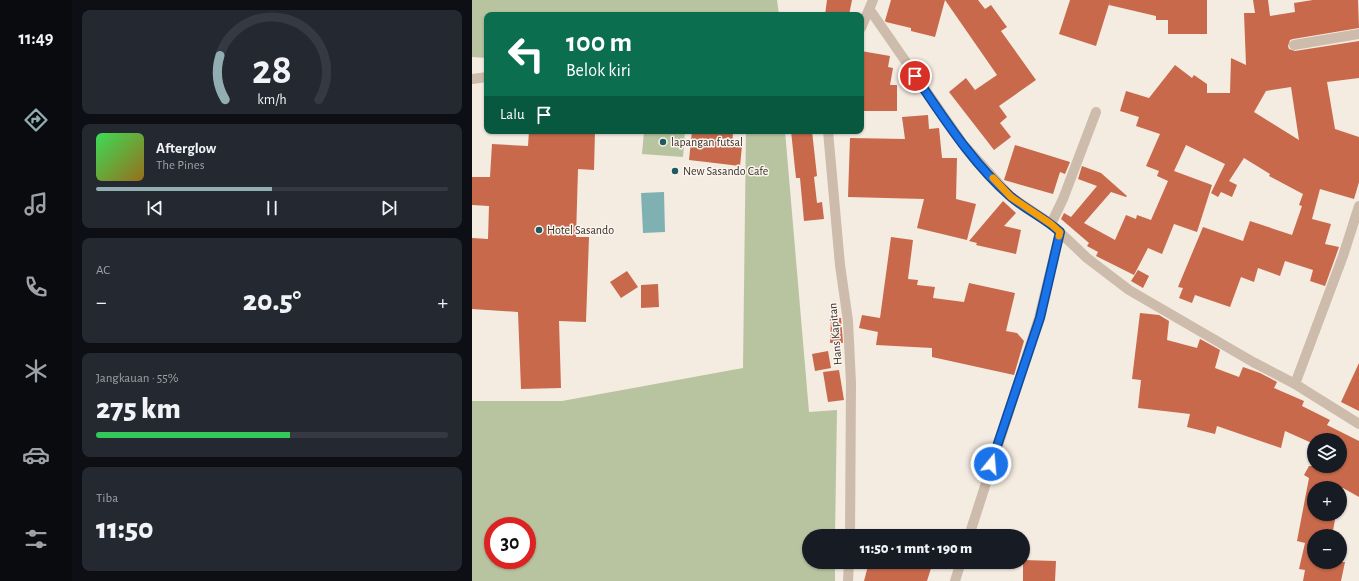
<!DOCTYPE html>
<html lang="id">
<head>
<meta charset="utf-8">
<style>
	body { margin:0; font-family:"Alegreya Sans",sans-serif; background:#242831; color:#f1f3f6; height:100vh; display:flex; flex-direction:column; font-size:15px; white-space:nowrap }
	* { box-sizing:border-box; margin:0 }
	p { font-size:13px; color:#9ea1a6 }
	.icon { flex:none; width:22px; height:22px; fill:none; stroke:currentColor; stroke-width:2; stroke-linecap:round; stroke-linejoin:round }
	.map { position:relative; flex:1; overflow:hidden }
	.panel { display:flex; flex-direction:column; gap:10px; padding:10px; background:#0d0f14; width:400px }
	.panel>* { flex:none }
	.top-card { position:absolute; left:12px; top:12px; width:380px; height:122px; border-radius:8px; box-shadow:0 1px 3px #0004; background:#0b6e4f; color:#fff; overflow:hidden }
	.fabs { position:absolute; left:835px; top:433px; display:grid; gap:8px }
	.fabs a { display:grid; place-items:center; width:40px; height:40px; border-radius:50%; background:#171b24; box-shadow:0 1px 3px #0004; font-size:20px }
	.speed { position:absolute; left:12px; top:517px; display:flex; gap:8px; font-size:20px; font-weight:700; text-align:center }
	.speed>* { display:grid; place-content:center; width:52px; height:52px; border-radius:50%; background:#171b24; box-shadow:0 1px 3px #0004; line-height:1 }
	.speed .limit { border:6px solid #d22; background:#fff; color:#111 }
	.pin { position:absolute; display:grid; place-items:center; width:34px; height:34px; color:#fff; margin:-17px; border:2px solid #fff; border-radius:50%; box-shadow:0 1px 4px #0007 }
	.me { position:absolute; width:44px; margin:-22px; rotate:17deg; stroke-linejoin:round; filter:drop-shadow(0 0 3px #0008) }
	.turn { display:flex; align-items:center; gap:14px; height:84px; padding:0 16px; font-size:18px }
	.turn .icon { width:52px; height:52px; stroke-width:2.5 }
	.turn b { display:block; font-size:28px; line-height:34px }
	.then { display:flex; align-items:center; height:38px; padding:0 16px; background:#0003; gap:8px; font-size:15px }
	.big { font-size:30px; font-weight:800; line-height:1.1 }
	.panel .tile { flex:1; display:flex; flex-direction:column; justify-content:center; gap:6px; min-width:0; padding:0 14px; border-radius:8px; background:#242831 }
	.panel .dial { align-items:center; gap:0 }
	.dial svg { height:104px; overflow:visible; fill:none; stroke:#363941; stroke-width:7; stroke-linecap:round; text-anchor:middle }
	.dial text { fill:#f1f3f6; stroke:none }
	.song { display:flex; align-items:center; gap:12px }
	.cover { width:48px; height:48px; border-radius:6px; background:linear-gradient(135deg,hsl(130 70% 55%),hsl(40 70% 35%)) }
	.played { height:4px; border-radius:2px; background:linear-gradient(90deg,#92aeb2 50%,#363941 50%) }
	.keys { display:flex; justify-content:space-around; direction:ltr }
	.heat { display:flex; justify-content:space-between; align-items:center; font-size:22px; direction:ltr }
	.charge { height:6px; border-radius:3px; background:linear-gradient(90deg,#34c759 55%,#363941 0) }
	.trip { position:absolute; left:330px; top:529px; width:228px; height:40px; border-radius:20px; background:#171b24; box-shadow:0 1px 3px #0004; font-weight:800; line-height:40px; text-align:center }
	main { display:flex; flex:1; min-height:0 }
	.dock { display:flex; flex-direction:column; width:72px; justify-content:space-around; align-items:center; background:#090b0e; color:#9ea1a6 }
	.dock .icon { width:28px; height:28px }
	.dock .selected { color:#92aeb2 }
	.dock b { font-size:18px; color:#f1f3f6 }
	.map>svg:first-child { display:block }
	.green { fill:#b8c4a0; fill-rule:evenodd }
	.water { fill:#7fb0b2 }
	.building { fill:#c8694b; fill-rule:evenodd }
	.lines { fill:none; stroke-linecap:round; stroke-linejoin:round }
	.minor { stroke:#cdbbac; stroke-width:10 }
	.route-casing { stroke:#114b97; stroke-width:10 }
	.route { stroke:#1a73e8; stroke-width:7 }
	.slow { stroke:#f59e0b; stroke-width:7 }
	.poi-dot { fill:#1f5a5e; stroke:#fbf5ee; stroke-width:1.5 }
	.labels { text-anchor:middle; dominant-baseline:central; stroke-width:3; stroke-linejoin:round; paint-order:stroke }
	.poi-label { font-size:12px; fill:#3b302b; stroke:#fbf5ee; text-anchor:start }
	.street-label { font-size:12px; fill:#3b302b; stroke:#fbf5ee }
</style>
</head>
<body>
<main>
<nav class="dock">
<b>11:49</b>
<svg class="icon selected" aria-label="directions" viewBox="0 0 24 24"><path d="M12 3l9 9-9 9-9-9zM9 14v-3h6M13 9l2 2-2 2"/></svg>
<svg class="icon" aria-label="music" viewBox="0 0 24 24"><path d="M9 18V5l10-2v13"/><circle cx="6" cy="18" r="3"/><circle cx="16" cy="16" r="3"/></svg>
<svg class="icon" aria-label="phone" viewBox="0 0 24 24"><path d="M5 4h4l2 5-3 2q2 4 5 5l2-3 5 2v4C11 20 4 13 5 4z"/></svg>
<svg class="icon" aria-label="climate" viewBox="0 0 24 24"><path d="M12 3v18M4 7l16 10M4 17L20 7"/></svg>
<svg class="icon" aria-label="car" viewBox="0 0 24 24"><path d="M5 17H2v-5l4-1 3-4h7l3 4 3 1v5h-3M9 17h6M6 11h13"/><circle cx="7" cy="17" r="2"/><circle cx="17" cy="17" r="2"/></svg>
<svg class="icon" aria-label="filters" viewBox="0 0 24 24"><path d="M4 7h16M4 17h16"/><circle cx="9" cy="7" r="2"/><circle cx="15" cy="17" r="2"/></svg>
</nav>
<section class="panel">
<div class="tile dial"><svg viewBox="0 0 100 80">
<path d="M14 69A42 42 0 1 1 86 69"/>
<path d="M14 69A42 42 0 0 1 10 35" stroke="#92aeb2"/>
<text x="50" y="56" font-size="32" font-weight="700">28</text>
<text x="50" y="72" font-size="11">km/h</text>
</svg></div>
<div class="tile">
<div class="song"><i class="cover"></i><div><b>Afterglow</b><p>The Pines</p></div></div>
<div class="played"></div>
<div class="keys"><svg class="icon" aria-label="previous" viewBox="0 0 24 24"><path d="M18 5L8 12l10 7zM5 5v14"/></svg><svg class="icon" aria-label="pause" viewBox="0 0 24 24"><path d="M8 5v14M16 5v14"/></svg><svg class="icon" aria-label="next" viewBox="0 0 24 24"><path d="M6 5l10 7-10 7zM19 5v14"/></svg></div>
</div>
<div class="tile"><p>AC</p>
<div class="heat"><a>−</a><b class="big">20.5°</b><a>+</a></div>
</div>
<div class="tile"><p>Jangkauan · 55%</p><b class="big">275 km</b><div class="charge"></div></div>
<div class="tile"><p>Tiba</p><b class="big">11:50</b></div>
</section>
<div class="map">
<svg width="887" height="581" viewBox="0 0 887 581">
	<rect width="100%" height="100%" fill="#f4ebe1"/>
	<path class="green" d="M0 0H305L307 15H15V58L0 57Z
		M172 131H213L211 157 170 154Z
		M274 131H313L337 412 365 410 363 536H337V562H363V581H0V401H90L271 368ZM21 526H55V560H21Z"/>
	<path class="water" d="M192 192 193 232 171 233 169 193Z"/>
	<path class="building" d="M355 0H380L377 15H353Z
		M419 0H473L463 37 439 31V28L414 22 413 21Z
		M473 0H506L513 9 519 5 535 27 529 31 564 80 527 106 535 117 528 123 539 137 522 150 477 92 494 78 503 90 525 75Z
		M598 0H735V34H696V20H684V16L637 5 638 1 624 46 587 34Z
		M781 0H796L798 16 823 12 822 3 841 0H886L887 28 821 39 818 40 816 46 817 49 823 51 887 41V78L855 82 863 129 887 137V182L882 199 848 189 840 219 859 224 853 244 867 247 853 286 838 281 841 270 813 261 808 276 786 268 782 282 769 277 758 307 723 295 720 303 707 298 711 288 706 287 731 227 771 241 778 221 820 235 830 206 827 205 831 194 797 176 798 174 772 158 757 181 765 185 760 197 749 192 746 197 739 193 753 164 714 145 702 171 740 185 725 232 702 224 690 254 676 248 662 275 624 256 626 252 615 246 617 243 589 219 592 213 599 217 625 186 606 179 610 166 629 173 655 196 654 197 639 192 612 223 643 240 654 215 664 219 665 215 679 220 696 181 685 176 687 171 674 166 688 134 664 126 667 117 648 111 654 91 677 98 703 65 720 78 722 75 735 84V93H758L759 58 774 65 772 13H783ZM819 87 827 140 782 112 794 91Z
		M389 51 418 56 416 67 421 68 418 85H425V111H389Z
		M456 115 457 129 467 128 470 158H485L484 199 504 204 495 240 445 228 452 199 376 197 378 138 433 139 430 117Z
		M57 131H123L122 170 106 169 104 237H117L114 322 87 321 89 388 49 389 46 312 0 309V238L16 239 17 206 0 205V177H18L20 144 56 146Z
		M220 131H247L261 133 260 145 270 146 268 166 217 160Z
		M319 131H340L345 176 342 177 345 203 350 202 352 219 332 221 328 178H324Z
		M543 145 598 162 593 174 588 172 581 194 532 180Z
		M531 201 544 213 532 226 549 230 544 254 504 245 505 243 497 241Z
		M419 237 441 240 436 279 446 280 445 285 463 287 461 298 492 302 497 283 543 293 534 331 545 333 552 341 542 375 460 357V348L404 345 406 332 387 328 390 315 408 318Z
		M666 270 677 276 671 288 659 281Z
		M155 271 166 287 149 298 138 282Z
		M186 284 187 307 169 308V285Z
		M668 313 687 315 697 321 695 340 725 348 728 339 730 340 748 350 743 368 767 377 771 367 788 373 805 382 802 388 832 401 830 406 858 420 855 425 887 441V497L871 488H842V514H864L860 536H842V562H873L869 581H831L833 570 827 569 833 543 825 541 837 478 832 475 837 466H868V440H842V444L813 431 809 448 745 426 743 434 715 427 718 414 666 408 669 380 660 379Z
		M359 318H369L371 343H358Z
		M356 351 359 368 343 371 340 354Z
		M887 363V411L869 402Z
		M367 370 372 400 356 402 351 372Z
		M551 560 584 561 583 581H551Z
		M397 562H461L455 581H392Z"/>
	<g class="lines">
		<path class="minor" d="M398 10 491 144 539 197 579 224 615 258 657 290 781 362 823 384 887 424
			M389 28 401 0
			M822 45 887 34
			M0 79 15 77
			M356 131 368 265 376 321 379 383 378 536
			M579 224 591 199 624 112
			M823 384 871 256 887 206
			M497 536 567 318 588 232
			M376 581 377 562
			M483 581 489 562"/>
	</g>
	<g class="lines">
		<g class="route-casing">
			<path id="route" d="M443 76C472 118 500 163 538 196 554 210 573 218 588 232L568 318 519 464"/>
		</g>
		<use href="#route" class="route"/>
		<path class="slow" d="M521 178 539 197 579 224 588 232 587 236"/>
	</g>
	<g class="poi-dot">
		<circle cx="191" cy="142" r="4"/>
		<circle cx="203" cy="171" r="4"/>
		<circle cx="67" cy="230" r="4"/>
	</g>
	<g class="labels">
		<g class="poi-label">
			<text x="199" y="142">lapangan futsal</text>
			<text x="211" y="171">New Sasando Cafe</text>
			<text x="75" y="230">Hotel Sasando</text>
		</g>
		<g class="street-label">
			<text transform="translate(363 334) rotate(-95)">Hans Kapitan</text>
		</g>
	</g>
</svg>
<div class="fabs">
<a><svg class="icon" aria-label="layers" viewBox="0 0 24 24"><path d="M12 4l9 5-9 5-9-5zM3 14l9 5 9-5"/></svg></a>
<a>+</a>
<a>−</a>
</div>
<div class="speed"><div class="limit">30</div></div>
<div class="pin" style="left:443px;top:76px;background:#d93025"><svg class="icon" aria-label="arrive" viewBox="0 0 24 24"><path d="M6 21V4h12l-3 4 3 4H6"/></svg></div>
<svg class="me" style="left:519px;top:464px" viewBox="-20 -20 40 40"><circle r="17" fill="#1a73e8" stroke="#fff" stroke-width="3"/><path d="M0-11L8 9 0 5-8 9z" fill="#fff"/></svg>
<div class="trip">11:50 · 1 mnt · 190 m</div>
<div class="top-card">
<div class="turn"><svg class="icon" aria-label="left" viewBox="0 0 24 24"><path d="M17 20v-9H6M10 6l-5 5 5 5"/></svg><div><b>100 m</b>Belok kiri</div></div>
<div class="then">Lalu<svg class="icon" aria-label="arrive" viewBox="0 0 24 24"><path d="M6 21V4h12l-3 4 3 4H6"/></svg></div>
</div>
</div>
</main>
</body>
</html>
